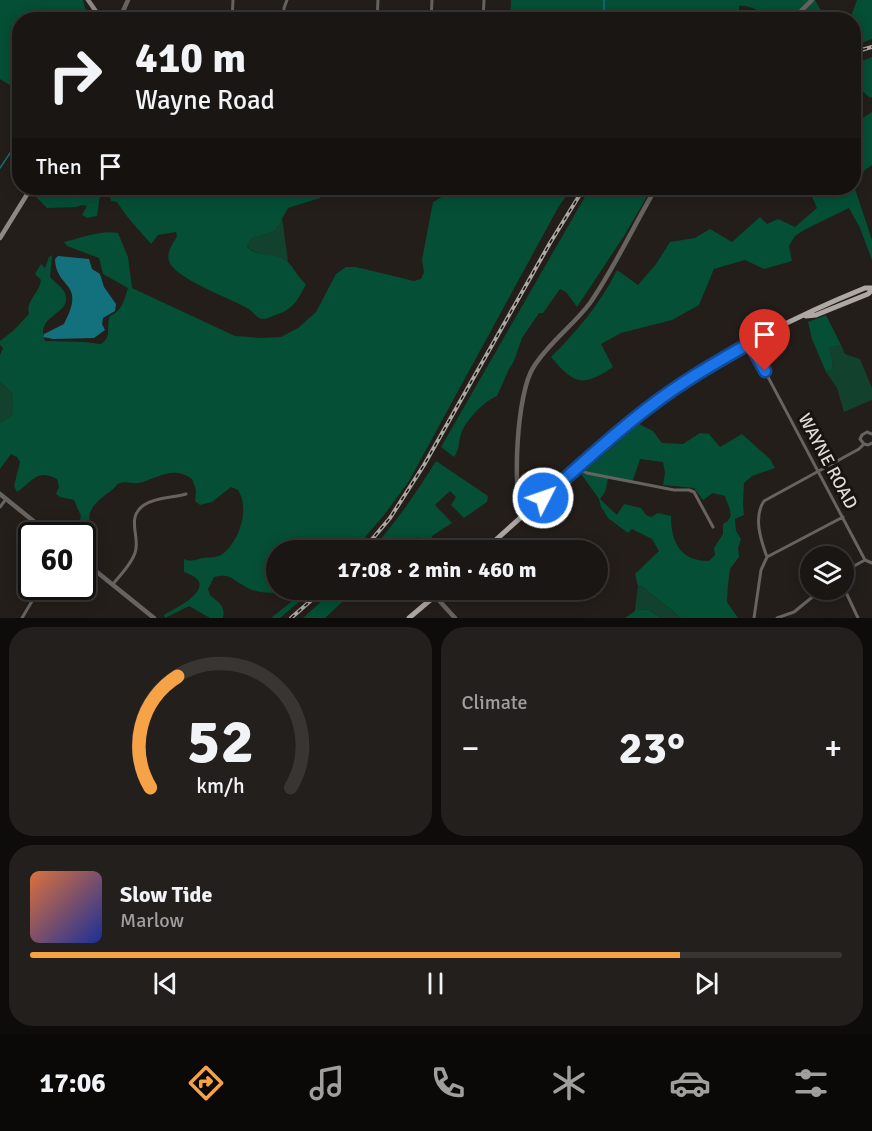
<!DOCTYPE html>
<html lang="en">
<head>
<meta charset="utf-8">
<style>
	body { margin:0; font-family:Signika,sans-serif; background:#231f1c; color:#f1f3f6; height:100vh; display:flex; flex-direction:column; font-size:22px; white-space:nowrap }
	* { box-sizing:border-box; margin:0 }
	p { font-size:20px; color:#9f9fa0 }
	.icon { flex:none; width:33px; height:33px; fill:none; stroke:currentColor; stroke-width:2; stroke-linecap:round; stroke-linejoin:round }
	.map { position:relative; height:618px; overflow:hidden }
	.side { display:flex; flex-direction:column; gap:9px; padding:9px; background:#0e0c0a; flex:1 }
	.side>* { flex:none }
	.guide { position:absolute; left:12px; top:12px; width:849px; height:183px; border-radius:24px; box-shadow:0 3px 15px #0003,0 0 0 2px #383533; background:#1a1613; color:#f1f3f6; overflow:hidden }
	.buttons { position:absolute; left:800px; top:546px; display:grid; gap:12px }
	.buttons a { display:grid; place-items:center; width:54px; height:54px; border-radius:50%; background:#1a1613; box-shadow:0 3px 15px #0003,0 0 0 2px #383533; font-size:30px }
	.speed { position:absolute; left:18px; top:522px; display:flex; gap:12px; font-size:30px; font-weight:700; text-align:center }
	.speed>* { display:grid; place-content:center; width:78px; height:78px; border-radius:50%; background:#1a1613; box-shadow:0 3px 15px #0003,0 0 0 2px #383533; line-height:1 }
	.speed .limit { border:3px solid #111; border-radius:9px; background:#fff; color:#111 }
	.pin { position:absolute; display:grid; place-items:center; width:51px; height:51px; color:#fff; margin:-62px -26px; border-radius:50% 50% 50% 0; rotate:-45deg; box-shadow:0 0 6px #0007 }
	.pin .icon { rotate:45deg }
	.me { position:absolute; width:66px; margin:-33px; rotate:49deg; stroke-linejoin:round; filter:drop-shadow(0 0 4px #0008) }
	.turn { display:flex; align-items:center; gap:21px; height:126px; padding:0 24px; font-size:27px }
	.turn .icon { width:78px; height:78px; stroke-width:2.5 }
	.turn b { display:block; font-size:42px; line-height:51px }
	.then { display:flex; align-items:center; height:57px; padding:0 24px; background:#0003; gap:12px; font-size:22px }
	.big { font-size:45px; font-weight:800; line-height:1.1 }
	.side .tile { flex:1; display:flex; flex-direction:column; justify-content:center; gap:9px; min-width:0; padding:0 21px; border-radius:24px; background:#231f1c }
	.side .dial { align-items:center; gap:0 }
	.dial svg { height:156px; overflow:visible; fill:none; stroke:#383533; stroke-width:7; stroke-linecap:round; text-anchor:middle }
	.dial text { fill:#f1f3f6; stroke:none }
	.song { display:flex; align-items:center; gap:18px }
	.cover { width:72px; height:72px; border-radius:9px; background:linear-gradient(135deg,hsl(20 70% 55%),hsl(230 70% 35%)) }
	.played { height:6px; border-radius:3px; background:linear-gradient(90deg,#f6a246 80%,#383533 80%) }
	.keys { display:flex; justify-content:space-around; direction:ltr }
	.heat { display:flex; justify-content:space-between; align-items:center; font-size:33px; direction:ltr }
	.side .tiles { flex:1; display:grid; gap:9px; grid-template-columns:1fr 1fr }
	.tile:last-child { grid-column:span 2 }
	.trip { position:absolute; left:266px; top:540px; width:342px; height:60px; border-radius:30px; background:#1a1613; box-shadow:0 3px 15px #0003,0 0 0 2px #383533; font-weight:800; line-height:60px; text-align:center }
	.tabs { display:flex; height:96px; justify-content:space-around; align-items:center; background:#0a0908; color:#9f9fa0 }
	.tabs .icon { width:42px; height:42px }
	.tabs .active { color:#f6a246 }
	.tabs b { font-size:27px; color:#f1f3f6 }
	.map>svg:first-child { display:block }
	.green { fill:#12412d }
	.forest { fill:#044f35; fill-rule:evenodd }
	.water { fill:#13707d }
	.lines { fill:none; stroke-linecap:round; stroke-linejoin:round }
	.stream { stroke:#13707d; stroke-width:1.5 }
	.minor { stroke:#666361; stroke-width:3 }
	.tertiary { stroke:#666361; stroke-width:4.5 }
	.secondary { stroke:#8f8986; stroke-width:4.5 }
	.primary { stroke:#afa7a3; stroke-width:5 }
	.rail-casing { stroke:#aca8a4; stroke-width:4 }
	.rail { stroke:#1a1410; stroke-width:1.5; stroke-dasharray:4.5; stroke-linecap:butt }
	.route-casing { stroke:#114b97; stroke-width:15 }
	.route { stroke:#1a73e8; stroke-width:10 }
	.labels { text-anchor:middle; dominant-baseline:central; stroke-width:6; stroke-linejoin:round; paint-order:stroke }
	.street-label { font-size:18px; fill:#dfdbd7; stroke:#1a1410 }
</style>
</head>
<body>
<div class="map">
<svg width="872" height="618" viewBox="0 0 872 618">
	<rect width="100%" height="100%" fill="#231e19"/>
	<path class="green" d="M282 217 288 261C276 254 260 257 247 247L251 239 275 231Z
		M841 345 845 354 860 359 872 388V400L844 412 837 388 826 372 833 369 832 358 827 348Z
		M0 382 13 394V414L0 423Z
		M638 586 643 587 681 618H661L649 610 635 609Z"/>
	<path class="forest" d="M0 0H83L87 15 91 19 20 20 19 91 0 79Z
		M511 0H815L826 19H769C764 12 747 4 739 6V19L510 20Z
		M857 0H872V39L854 46V20L850 19Z
		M872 57V97L870 98 857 86H854V64Z
		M872 112V165L865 170 854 186 872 240V260L860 228 849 208 804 230 795 236 789 246 792 261 764 269 745 260 714 269 699 305 672 320 621 333 601 344 613 367C582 388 574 384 551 357 578 330 600 304 617 270L638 285 656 264 670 242 695 238 710 229 732 242 760 217 767 224 778 219 795 227 817 208 808 188H854V124Z
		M38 188H101L97 216 87 218 82 215 87 206 82 205 76 207 47 208 37 198 36 191Z
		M107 188H321L320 198 288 208 275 231 251 239 247 247C258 257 272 253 284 259 290 261 298 278 306 284 298 300 293 310 275 315 271 317 266 319 262 319 256 318 253 311 247 308 230 298 175 279 169 261 166 252 173 244 177 236L176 232 158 235 151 244C139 230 127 218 117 202L111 201 109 190Z
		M469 188H572L559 206 409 481 384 515 354 550H276V590H290C278 594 257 594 246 587 232 580 231 573 214 577L208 589 210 595C218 602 226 606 223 618H210L189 606 165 618 164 615C178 607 223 585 184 572V559C191 562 195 560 202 558 209 557 216 558 221 555 240 542 250 508 238 490L231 487 212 502 200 505 195 501 196 490 192 479C173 465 158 478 139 483 133 484 126 481 120 483 115 485 117 486 113 489 101 499 84 508 91 526L88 529 81 527 74 535H69L79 523 81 516 74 500 60 497 56 494 59 487 57 479C37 468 32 482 17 492L14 486 20 462 17 457 11 454 0 469V423L13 414V394L0 382V355L3 348 0 345V341L14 330 29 314C25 300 40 293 41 280L35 274 41 264 45 268 49 257 52 255 50 277C54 282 60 285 64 291 76 315 34 313 45 341L84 342 101 344C113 336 105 328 110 316 122 311 124 301 128 288L103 274 99 258 67 246 64 242C82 238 101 230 118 233L128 257 132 288 235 336 261 338 281 337 298 328 316 312 336 274 346 267H356L414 281 421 279 424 272 422 260 433 202 447 194Z
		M590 188H652L624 236 577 307 566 292 560 289 543 313H539L522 338 514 361 509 369 497 396C483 402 466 420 461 434 458 443 460 449 454 457L441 447Z
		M826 315 841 345 828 348 832 358 833 369 826 372 812 339 808 322Z
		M639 424 653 431 662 443 683 444 700 433 709 434 720 447 742 434 770 459 775 468 752 476 744 483 743 503 744 515 735 519 736 531 741 539 738 548 739 557 730 569 728 585 727 602 738 618H681L643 587 638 586 635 574 659 551 652 539 632 529 628 533 608 518 601 507 599 499 581 474ZM640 459 663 462 665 473 663 485 694 488 703 500 713 493 725 496C728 507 737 517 723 524V534L714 548 715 555 709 561C680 561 671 542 671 516L658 513 651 517 646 515 641 508 624 504 617 515 600 499 605 492 608 479 632 483Z
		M436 461 488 496 487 502 464 518 451 505 456 497 450 491 435 505 452 523 432 536 430 550 418 537 400 550H371C396 523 416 493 436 461Z
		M306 590H313L280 618H271Z
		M334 590H359L354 591 325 618H303Z
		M635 609 649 610 661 618H625L635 611Z"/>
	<path class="water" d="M58 256 89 259 92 269 100 274 104 287 116 304 115 311 103 318 102 324 105 330 94 338 53 339 43 337 44 334 64 324C87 281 56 290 55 259Z"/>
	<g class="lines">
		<path class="stream" d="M604 20V0
			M0 168 14 147 20 148"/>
		<path class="minor" d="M232 20 233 0
			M284 20V8L287 0
			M377 20 378 0
			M431 20 432 0
			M483 20 484 0
			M750 343 865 560
			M864 444 860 439 862 435 867 432 872 434
			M577 468 587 473 674 490H689L694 492 713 527
			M0 507 6 499
			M767 557C761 541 753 517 764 501L859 449 864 444 868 445 872 443
			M865 560 872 563
			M843 572 865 560
			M113 584C120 575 131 565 135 553 141 537 125 518 144 505 156 497 173 498 186 494
			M843 586 858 618
			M22 618 41 586
			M754 618 761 570 767 557 843 517
			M777 618 794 612 821 590"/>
		<path class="tertiary" d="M119 20 128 0
			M792 20 812 0
			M0 494 52 536
			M522 516C512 488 517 393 533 368 548 343 573 326 590 303 615 267 634 225 656 188
			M82 560 154 618
			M435 596 455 618"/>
		<path class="secondary" d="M88 0 102 20
			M0 238 31 188"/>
		<path class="primary" d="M806 316 816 315 868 294 872 290
			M485 550C515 522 546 495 577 468 602 446 626 423 653 403 718 356 791 318 865 288H872
			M409 618 442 590"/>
		<g class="rail-casing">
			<path id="rail" d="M854 52 872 47
				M363 550 390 518 424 465 550 243 584 188
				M291 618 323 590"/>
		</g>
		<use href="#rail" class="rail"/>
	</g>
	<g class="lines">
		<g class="route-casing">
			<path id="route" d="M543 498C579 467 614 433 652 405 683 381 717 362 750 343L765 371"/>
		</g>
		<use href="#route" class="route"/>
	</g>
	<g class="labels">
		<g class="street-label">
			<text transform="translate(828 461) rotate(62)">WAYNE ROAD</text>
		</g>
	</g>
</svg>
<div class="buttons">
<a><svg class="icon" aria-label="layers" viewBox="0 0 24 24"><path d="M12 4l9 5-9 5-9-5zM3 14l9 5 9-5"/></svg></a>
</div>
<div class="speed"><div class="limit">60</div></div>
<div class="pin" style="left:765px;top:371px;background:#d93025"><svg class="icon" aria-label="arrive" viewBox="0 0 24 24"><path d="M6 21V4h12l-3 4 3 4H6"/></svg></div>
<svg class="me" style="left:543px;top:498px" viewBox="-20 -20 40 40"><circle r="17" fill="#1a73e8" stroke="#fff" stroke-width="3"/><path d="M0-11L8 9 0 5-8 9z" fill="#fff"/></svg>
<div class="trip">17:08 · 2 min · 460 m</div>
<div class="guide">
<div class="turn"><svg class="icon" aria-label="right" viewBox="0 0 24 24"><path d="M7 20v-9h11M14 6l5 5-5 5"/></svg><div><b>410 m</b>Wayne Road</div></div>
<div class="then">Then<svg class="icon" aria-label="arrive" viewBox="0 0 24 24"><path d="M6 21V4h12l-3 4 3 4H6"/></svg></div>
</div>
</div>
<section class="side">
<div class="tiles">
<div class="tile dial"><svg viewBox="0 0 100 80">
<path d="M14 69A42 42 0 1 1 86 69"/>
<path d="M14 69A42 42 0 0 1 28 12" stroke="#f6a246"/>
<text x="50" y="56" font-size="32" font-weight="700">52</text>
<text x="50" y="72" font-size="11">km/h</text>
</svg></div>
<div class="tile"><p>Climate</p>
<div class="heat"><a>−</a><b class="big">23°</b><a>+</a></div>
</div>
<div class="tile">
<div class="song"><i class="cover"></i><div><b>Slow Tide</b><p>Marlow</p></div></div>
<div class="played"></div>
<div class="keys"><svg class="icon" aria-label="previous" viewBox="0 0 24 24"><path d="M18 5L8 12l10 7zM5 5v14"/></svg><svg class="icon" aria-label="pause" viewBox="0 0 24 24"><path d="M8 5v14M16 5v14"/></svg><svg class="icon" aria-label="next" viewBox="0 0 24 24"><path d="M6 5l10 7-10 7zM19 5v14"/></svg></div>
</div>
</div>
</section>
<nav class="tabs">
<b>17:06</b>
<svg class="icon active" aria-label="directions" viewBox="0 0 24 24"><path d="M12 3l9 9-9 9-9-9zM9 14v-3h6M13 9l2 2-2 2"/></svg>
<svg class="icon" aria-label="music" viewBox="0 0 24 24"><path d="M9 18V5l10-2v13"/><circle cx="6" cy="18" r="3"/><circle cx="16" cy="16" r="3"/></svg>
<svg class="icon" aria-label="phone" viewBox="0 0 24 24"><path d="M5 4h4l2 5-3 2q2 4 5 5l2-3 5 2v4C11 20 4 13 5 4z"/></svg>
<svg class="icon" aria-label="climate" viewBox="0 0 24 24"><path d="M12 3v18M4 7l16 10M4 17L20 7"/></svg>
<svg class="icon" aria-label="car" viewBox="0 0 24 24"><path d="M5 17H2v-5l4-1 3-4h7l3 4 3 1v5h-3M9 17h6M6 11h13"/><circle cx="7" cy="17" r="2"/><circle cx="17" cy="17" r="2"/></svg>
<svg class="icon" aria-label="filters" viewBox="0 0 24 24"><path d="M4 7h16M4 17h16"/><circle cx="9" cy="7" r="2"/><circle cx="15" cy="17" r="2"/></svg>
</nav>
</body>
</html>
